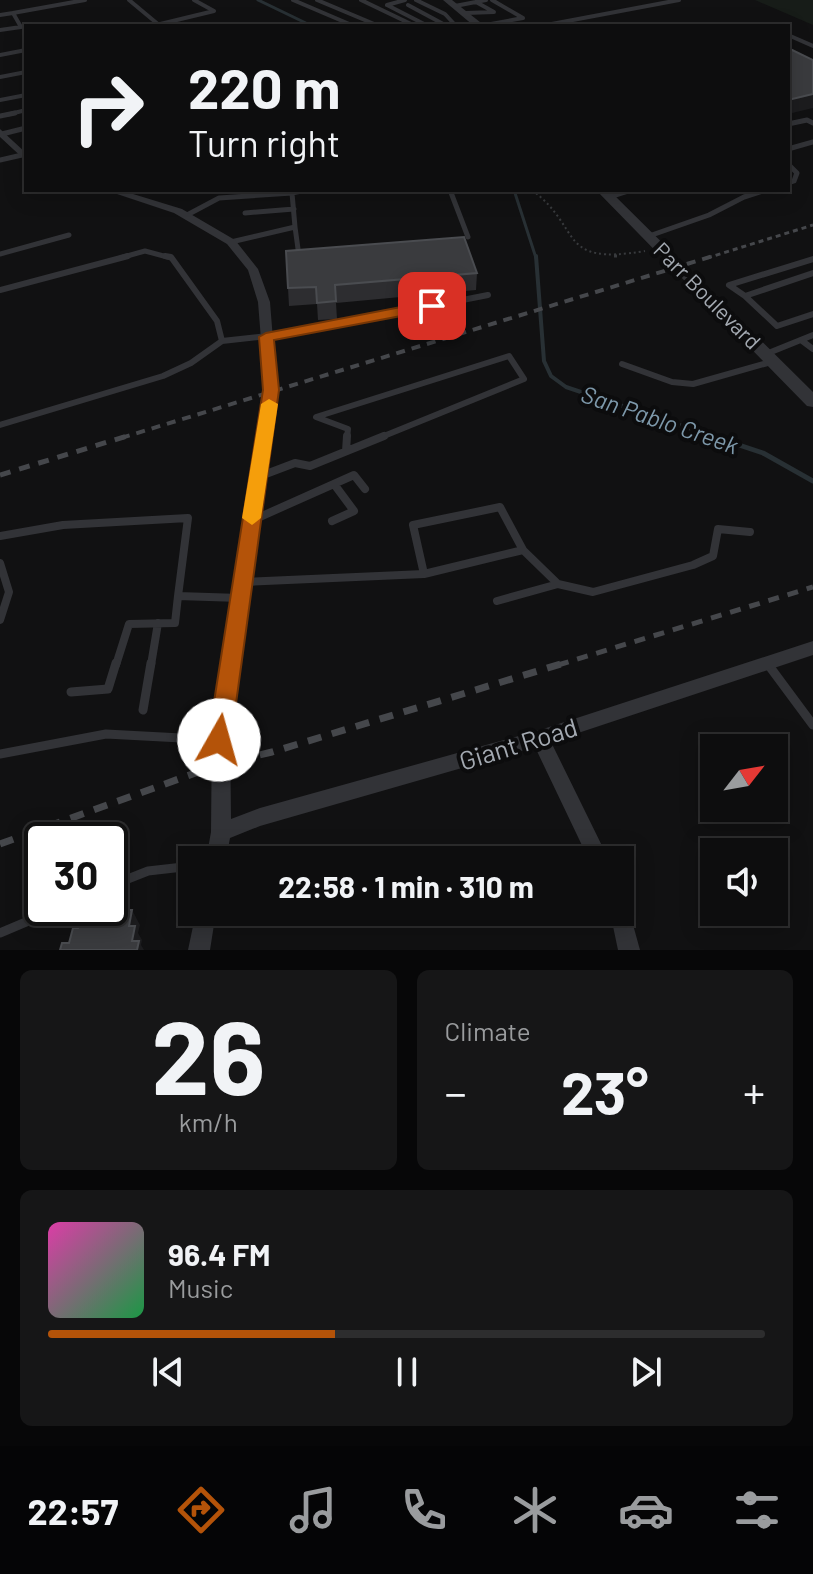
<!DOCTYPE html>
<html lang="en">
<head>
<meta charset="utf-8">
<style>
	body { margin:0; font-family:Barlow,sans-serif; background:#161617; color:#f1f3f6; height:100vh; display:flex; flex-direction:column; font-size:30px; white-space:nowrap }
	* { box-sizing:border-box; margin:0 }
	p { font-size:26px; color:#9a9c9e }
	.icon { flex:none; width:44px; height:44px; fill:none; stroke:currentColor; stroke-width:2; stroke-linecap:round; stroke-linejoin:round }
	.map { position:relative; height:950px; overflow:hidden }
	.panel { display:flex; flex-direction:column; gap:20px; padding:20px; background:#070708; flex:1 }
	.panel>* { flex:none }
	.hud { position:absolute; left:24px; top:24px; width:766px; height:168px; border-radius:0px; box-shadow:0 4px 20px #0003,0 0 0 2px #2d2d2e; background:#0d0d0e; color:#f1f3f6; overflow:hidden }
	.needle { width:52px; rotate:59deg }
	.tools { position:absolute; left:700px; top:734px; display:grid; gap:16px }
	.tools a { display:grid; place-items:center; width:88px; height:88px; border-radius:0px; background:#0d0d0e; box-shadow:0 4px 20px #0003,0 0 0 2px #2d2d2e; font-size:40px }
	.speed { position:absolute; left:24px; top:822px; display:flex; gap:16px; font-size:40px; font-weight:700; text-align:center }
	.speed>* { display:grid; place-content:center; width:104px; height:104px; border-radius:50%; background:#0d0d0e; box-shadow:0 4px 20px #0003,0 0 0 2px #2d2d2e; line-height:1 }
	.speed .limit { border:4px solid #111; border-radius:12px; background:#fff; color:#111 }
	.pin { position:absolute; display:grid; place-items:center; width:68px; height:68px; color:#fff; margin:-34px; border-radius:16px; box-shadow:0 4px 12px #0006 }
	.me { position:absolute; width:88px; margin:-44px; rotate:7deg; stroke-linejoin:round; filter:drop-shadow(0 0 6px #0008) }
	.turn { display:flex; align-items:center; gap:28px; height:168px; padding:0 32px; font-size:36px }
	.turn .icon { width:104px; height:104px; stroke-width:2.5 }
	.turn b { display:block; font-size:56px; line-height:68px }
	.big { font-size:60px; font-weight:700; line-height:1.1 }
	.panel .card { flex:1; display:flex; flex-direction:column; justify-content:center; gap:12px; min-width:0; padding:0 28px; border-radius:12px; background:#161617 }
	.panel .dial { align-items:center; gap:0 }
	.dial b { font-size:104px; line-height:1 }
	.song { display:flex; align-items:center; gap:24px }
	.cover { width:96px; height:96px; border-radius:12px; background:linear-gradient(135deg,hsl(320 70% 55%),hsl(140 70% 35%)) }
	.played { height:8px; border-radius:4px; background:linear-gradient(90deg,#b45309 40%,#2d2d2e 40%) }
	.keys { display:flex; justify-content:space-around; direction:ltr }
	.heat { display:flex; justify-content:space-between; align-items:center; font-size:44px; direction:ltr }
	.panel .tiles { flex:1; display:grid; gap:20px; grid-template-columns:1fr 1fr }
	.card:last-child { grid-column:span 2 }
	.trip { position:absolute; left:178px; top:846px; width:456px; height:80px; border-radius:0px; background:#0d0d0e; box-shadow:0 4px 20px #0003,0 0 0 2px #2d2d2e; font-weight:700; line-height:80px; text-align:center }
	.menu { display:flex; height:128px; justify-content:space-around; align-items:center; background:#050506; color:#9a9c9e }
	.menu .icon { width:56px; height:56px }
	.menu .selected { color:#b45309 }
	.menu b { font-size:36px; color:#f1f3f6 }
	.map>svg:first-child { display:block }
	.green { fill:#171c18 }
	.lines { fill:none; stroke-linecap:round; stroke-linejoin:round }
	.stream-far2 { stroke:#283034; stroke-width:3 }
	.stream-far1 { stroke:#283034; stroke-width:4 }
	.stream { stroke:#283034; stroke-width:5 }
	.path-far1 { stroke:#383a3d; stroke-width:2; stroke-dasharray:2 3; stroke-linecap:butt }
	.path { stroke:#383a3d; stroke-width:3; stroke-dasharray:3 5; stroke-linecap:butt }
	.service-far4 { stroke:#323337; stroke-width:4 }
	.service-far3 { stroke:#323337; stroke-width:5 }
	.service-far2 { stroke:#323337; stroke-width:6 }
	.service-far1 { stroke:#323337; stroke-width:8 }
	.service { stroke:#323337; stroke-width:9 }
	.minor { fill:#323337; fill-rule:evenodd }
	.tertiary { fill:#323337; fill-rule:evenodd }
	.rail-far3 { stroke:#45474b; stroke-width:3; stroke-dasharray:5 4; stroke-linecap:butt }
	.rail-far2 { stroke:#45474b; stroke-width:4; stroke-dasharray:9 7; stroke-linecap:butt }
	.rail-far1 { stroke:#45474b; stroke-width:5; stroke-dasharray:11 9; stroke-linecap:butt }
	.rail { stroke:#45474b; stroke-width:7; stroke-dasharray:14 11; stroke-linecap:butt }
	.wall { fill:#2d2d30 }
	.shaded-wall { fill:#1c1c1e }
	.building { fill:#3a3b3e; stroke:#4a4c50; stroke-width:2 }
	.route { fill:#b45309; stroke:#753606; stroke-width:2 }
	.slow { fill:#f59e0b }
	.labels { text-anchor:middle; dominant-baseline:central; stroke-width:8; stroke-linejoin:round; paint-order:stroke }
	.street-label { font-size:22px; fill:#a3a9b1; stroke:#0c0c0d }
	.water-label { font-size:24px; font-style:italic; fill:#7d98aa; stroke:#0c0c0d }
	.near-street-label { font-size:26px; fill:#a3a9b1; stroke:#0c0c0d }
</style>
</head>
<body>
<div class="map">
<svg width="813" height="950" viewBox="0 0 813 950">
	<rect width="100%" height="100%" fill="#111112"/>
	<path class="green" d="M755 0H813V25Z"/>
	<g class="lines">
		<path class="stream-far2" d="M258 0 312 26
			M514 190 536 258"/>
		<path class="stream-far1" d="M536 256 544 361 551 376 566 387 718 438"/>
		<path class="stream" d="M712 436 763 453 813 481"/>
		<path class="path-far1" d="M532 190C584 229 556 266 645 251"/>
		<path class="path" d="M614 256H618"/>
		<path class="service-far4" d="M129 0 159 25
			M293 0 354 26
			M317 0 379 26
			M361 0 411 24
			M416 0 445 14 456 26
			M387 5 428 26
			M387 5 405 0
			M408 5 447 26
			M455 6 486 0
			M13 13 85 0
			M466 13 494 12 476 2
			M0 15 13 13 21 27 0 30
			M152 26 214 11 194 0
			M480 26 523 18 492 0
			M541 26 679 0
			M788 35 813 46
			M0 55 26 50
			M0 77 26 72
			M0 100 26 95
			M6 115 26 110"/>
		<path class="service-far3" d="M0 116 15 113
			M788 124 807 120 813 123
			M2 134 26 128
			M788 149 813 142
			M0 160 22 155
			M788 164 797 173 794 181 788 183
			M450 190 468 237
			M292 193 306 190
			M609 197 631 190
			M245 213 294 209
			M187 215 219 198 292 193 295 227 231 242
			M295 227 299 256
			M649 236 709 215 744 197 766 190
			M0 254 69 235
			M120 258 145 251 171 258"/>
		<path class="service-far2" d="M165 256 171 257 217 321 222 341
			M813 273 745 296 777 326 813 314
			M0 290 128 256
			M745 296 729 285 813 259
			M801 340 813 349
			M766 354 813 335
			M622 364 672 382 693 384 771 362
			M0 425 163 376 191 363 222 341 294 333 488 295
			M347 438 348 429 316 417 509 356 524 379 379 438"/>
		<path class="service-far1" d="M346 451 347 436
			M258 477 295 463 310 466 384 436
			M253 520 354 475 365 489
			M332 521 354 511 334 484
			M0 536 63 525 188 518 178 596
			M0 563 9 592 0 620
			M424 574 413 525 500 507 523 550
			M244 582 424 574 523 550 558 584 593 592 693 565 713 556 718 529 750 532
			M497 601 558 584
			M116 665 129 624 175 623 178 596 240 598
			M151 665 158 623"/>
		<path class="service" d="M767 663 813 725
			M71 692 108 689 116 663
			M143 710 151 663
			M0 754 106 734 219 740
			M110 886 148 871 192 866
			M0 933 59 908"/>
		<path class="minor" d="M0 129 26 153V161L0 137Z
			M105 190H120L182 209 235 240 258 269 270 302 277 390 230 725 231 819 260 808 540 730 813 641V655L551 742 609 860H589L535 747 260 826 230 838 226 860H206L211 832 212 725 265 390 258 302 248 270 227 244 174 213Z
			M620 900 627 903 640 950H618L610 912H620Z
			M196 912H216L210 950H188Z"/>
		<path class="tertiary" d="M443 0H452L485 26H474Z
			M596 190H609L813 392V407L807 406Z"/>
		<path class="rail-far3" d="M707 258 813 225"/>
		<path class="rail-far2" d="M121 438 713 256"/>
		<path class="rail-far1" d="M0 475 127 436
			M558 665 813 587"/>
		<path class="rail" d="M0 844 220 764 272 752 564 663"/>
	</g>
	<path class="wall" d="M477 273 476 290 336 303 337 319 318 320 317 304 289 306 288 288Z"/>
	<path class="shaded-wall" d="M813 94V108L788 114V100Z
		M120 895 128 911 118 910Z
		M132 910 140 925 138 933 142 940 141 945 144 950H137L132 941 129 926Z"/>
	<path class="building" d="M788 48 813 60V94L788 100Z
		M464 237 477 273 335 285 336 301 317 303 316 287 288 288 286 251Z
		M120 895 118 910H132L129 926H135L132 941H139L137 950H60L62 943H69L73 928H78L82 912H96L97 908H110V896Z"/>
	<path class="route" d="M432 301 440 306 438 309 274 340 279 390 231 740 228 748 219 751 211 748 208 740 263 390 259 337 266 333Z"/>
	<path class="slow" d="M269 399 278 404 261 518 252 525 242 518 261 404Z"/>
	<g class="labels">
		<g class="street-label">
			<text transform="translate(708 295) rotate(45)">Parr Boulevard</text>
		</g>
		<g class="water-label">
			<text transform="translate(660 419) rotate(19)">San Pablo Creek</text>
		</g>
		<g class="near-street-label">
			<text transform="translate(518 743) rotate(-17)">Giant Road</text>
		</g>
	</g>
</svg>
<div class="tools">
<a><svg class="needle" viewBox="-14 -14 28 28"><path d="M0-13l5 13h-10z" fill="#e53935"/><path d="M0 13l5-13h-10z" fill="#9a9c9e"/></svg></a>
<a><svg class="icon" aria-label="sound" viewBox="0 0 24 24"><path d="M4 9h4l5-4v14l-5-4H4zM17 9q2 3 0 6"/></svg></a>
</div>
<div class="speed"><div class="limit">30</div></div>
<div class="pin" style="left:432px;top:306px;background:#d93025"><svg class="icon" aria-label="arrive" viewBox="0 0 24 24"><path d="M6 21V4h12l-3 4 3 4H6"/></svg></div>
<svg class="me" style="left:219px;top:740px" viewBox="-20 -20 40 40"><circle r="19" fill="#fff"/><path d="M0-13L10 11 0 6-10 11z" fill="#b45309"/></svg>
<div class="trip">22:58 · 1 min · 310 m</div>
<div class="hud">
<div class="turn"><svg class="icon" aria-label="right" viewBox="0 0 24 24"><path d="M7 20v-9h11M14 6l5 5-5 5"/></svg><div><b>220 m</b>Turn right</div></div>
</div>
</div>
<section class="panel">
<div class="tiles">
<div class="card dial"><b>26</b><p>km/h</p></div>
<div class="card"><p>Climate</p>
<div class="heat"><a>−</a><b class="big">23°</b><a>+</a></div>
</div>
<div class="card">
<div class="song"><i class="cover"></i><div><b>96.4 FM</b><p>Music</p></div></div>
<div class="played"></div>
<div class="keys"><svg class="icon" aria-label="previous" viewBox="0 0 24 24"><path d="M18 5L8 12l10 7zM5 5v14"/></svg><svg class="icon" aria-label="pause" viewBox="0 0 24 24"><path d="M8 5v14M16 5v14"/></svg><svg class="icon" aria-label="next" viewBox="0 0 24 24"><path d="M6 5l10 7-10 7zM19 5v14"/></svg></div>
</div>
</div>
</section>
<nav class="menu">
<b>22:57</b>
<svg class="icon selected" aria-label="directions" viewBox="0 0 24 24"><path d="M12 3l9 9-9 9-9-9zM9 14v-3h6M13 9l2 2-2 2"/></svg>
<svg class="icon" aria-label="music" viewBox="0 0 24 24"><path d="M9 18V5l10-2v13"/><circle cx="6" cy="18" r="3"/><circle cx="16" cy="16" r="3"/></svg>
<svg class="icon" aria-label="phone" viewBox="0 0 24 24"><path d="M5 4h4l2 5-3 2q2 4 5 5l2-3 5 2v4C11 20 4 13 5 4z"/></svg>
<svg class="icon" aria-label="climate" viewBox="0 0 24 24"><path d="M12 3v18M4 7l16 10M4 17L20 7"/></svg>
<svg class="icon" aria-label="car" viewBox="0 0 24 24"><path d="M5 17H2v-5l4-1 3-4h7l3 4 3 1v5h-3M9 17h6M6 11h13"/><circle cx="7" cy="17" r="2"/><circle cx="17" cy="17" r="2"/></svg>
<svg class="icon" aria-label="filters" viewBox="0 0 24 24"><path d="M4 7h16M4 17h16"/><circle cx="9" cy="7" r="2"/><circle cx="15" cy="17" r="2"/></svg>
</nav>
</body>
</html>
